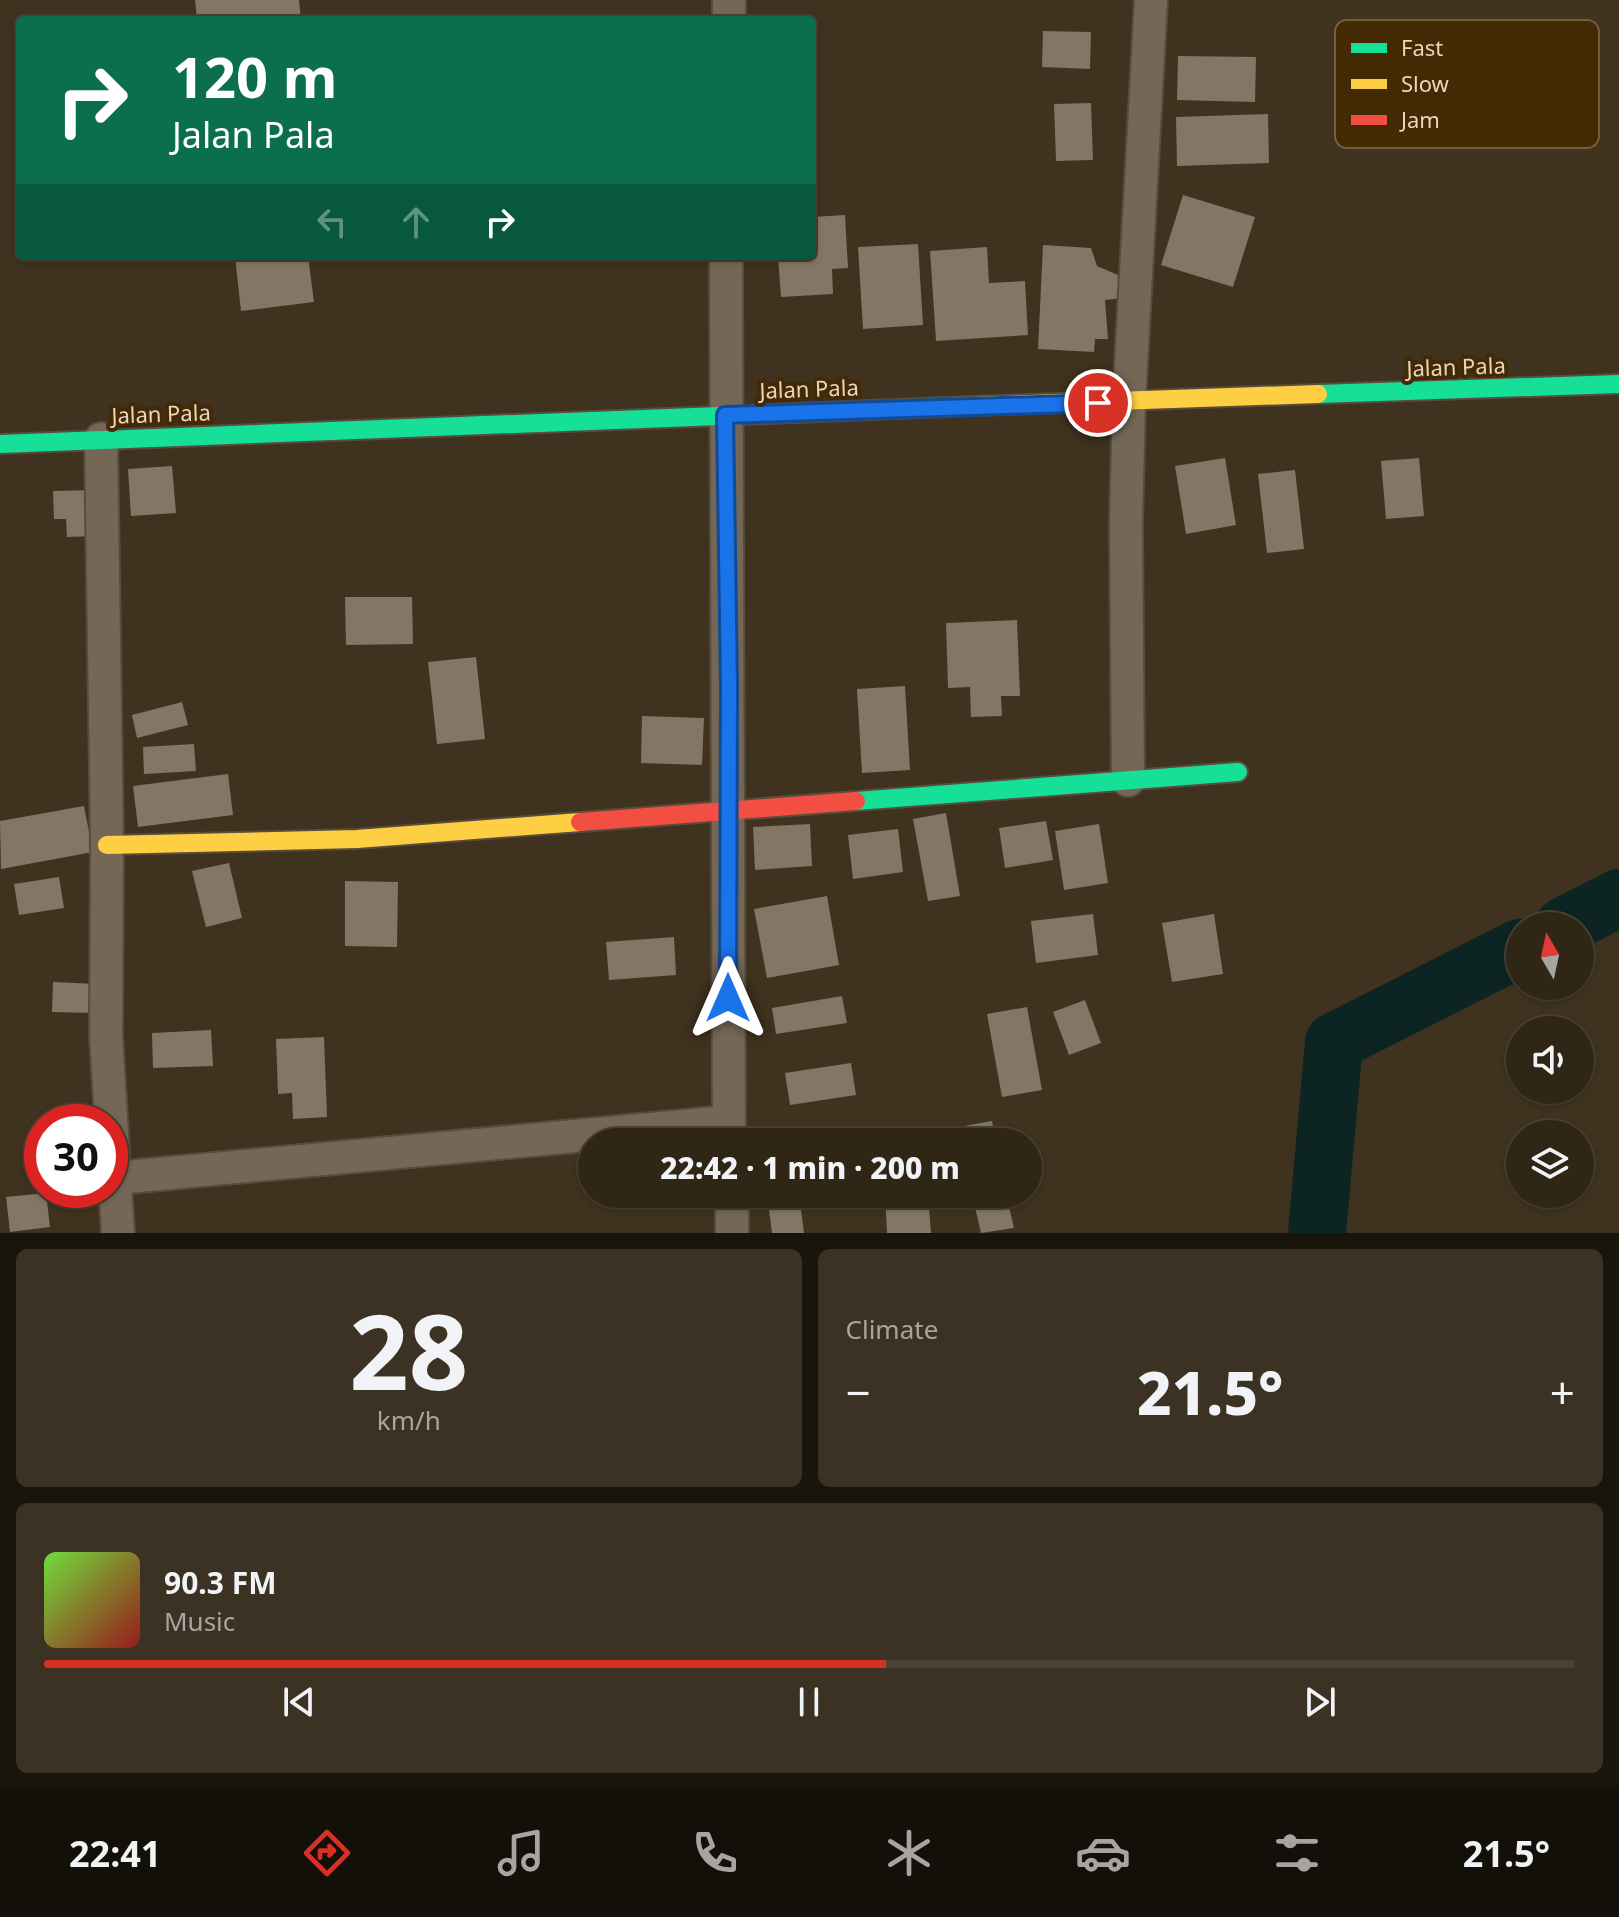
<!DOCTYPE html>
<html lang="en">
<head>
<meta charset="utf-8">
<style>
	body { margin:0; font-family:"Noto Sans",sans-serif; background:#3b3223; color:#f1f3f6; height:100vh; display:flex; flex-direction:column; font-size:30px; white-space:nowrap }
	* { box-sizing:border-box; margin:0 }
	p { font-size:26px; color:#a7a5a1 }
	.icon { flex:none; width:44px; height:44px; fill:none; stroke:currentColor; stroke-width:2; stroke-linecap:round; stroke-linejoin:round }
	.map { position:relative; height:1233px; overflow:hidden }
	.side { display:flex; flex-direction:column; gap:16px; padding:16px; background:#1a150c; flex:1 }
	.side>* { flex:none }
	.top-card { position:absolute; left:16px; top:16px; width:800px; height:244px; border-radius:8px; box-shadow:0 2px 6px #0004,0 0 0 2px #4a4335; background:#0b6e4f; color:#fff; overflow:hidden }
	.needle { width:52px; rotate:351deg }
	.buttons { position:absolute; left:1506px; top:912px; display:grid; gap:16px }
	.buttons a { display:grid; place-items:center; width:88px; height:88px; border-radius:50%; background:#2f2616; box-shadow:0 2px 6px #0004,0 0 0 2px #4a4335; font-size:40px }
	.speed { position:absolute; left:24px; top:1104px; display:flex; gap:16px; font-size:40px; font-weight:700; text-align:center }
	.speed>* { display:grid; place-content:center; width:104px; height:104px; border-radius:50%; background:#2f2616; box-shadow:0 2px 6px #0004,0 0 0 2px #4a4335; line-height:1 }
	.speed .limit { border:12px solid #d22; background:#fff; color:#111 }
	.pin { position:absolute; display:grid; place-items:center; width:68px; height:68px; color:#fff; margin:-34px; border:4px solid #fff; border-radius:50%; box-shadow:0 2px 8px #0007 }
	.me { position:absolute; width:88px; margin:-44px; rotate:0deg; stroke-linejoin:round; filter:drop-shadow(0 0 6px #0008) }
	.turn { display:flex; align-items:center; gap:28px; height:168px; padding:0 24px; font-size:36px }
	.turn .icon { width:104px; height:104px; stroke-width:2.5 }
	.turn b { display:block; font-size:56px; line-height:68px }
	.lanes { display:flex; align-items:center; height:76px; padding:0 24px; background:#0003; justify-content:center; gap:40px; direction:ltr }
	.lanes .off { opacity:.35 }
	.big { font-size:60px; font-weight:800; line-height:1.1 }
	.side .tile { flex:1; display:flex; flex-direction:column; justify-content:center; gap:12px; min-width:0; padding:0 28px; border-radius:12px; background:#3b3223 }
	.side .dial { align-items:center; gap:0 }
	.dial b { font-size:104px; line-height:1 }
	.song { display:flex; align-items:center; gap:24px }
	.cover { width:96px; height:96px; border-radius:12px; background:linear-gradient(135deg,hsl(100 70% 55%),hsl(0 70% 35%)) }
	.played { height:8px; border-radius:4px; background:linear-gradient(90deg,#d93025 55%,#4a4335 55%) }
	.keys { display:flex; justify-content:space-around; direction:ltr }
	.heat { display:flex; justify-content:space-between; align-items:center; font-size:44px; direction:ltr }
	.side .tiles { flex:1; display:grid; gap:16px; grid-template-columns:1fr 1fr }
	.tile:last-child { grid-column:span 2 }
	.trip { position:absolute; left:578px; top:1128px; width:464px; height:80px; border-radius:40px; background:#2f2616; box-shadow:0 2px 6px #0004,0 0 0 2px #4a4335; font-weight:800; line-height:80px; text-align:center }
	.menu { display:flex; height:128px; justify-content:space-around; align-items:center; background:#130f09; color:#a7a5a1 }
	.menu .icon { width:56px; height:56px }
	.menu .selected { color:#d93025 }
	.menu b { font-size:36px; color:#f1f3f6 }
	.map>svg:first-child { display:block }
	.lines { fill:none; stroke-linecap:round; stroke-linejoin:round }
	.river { stroke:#0c2422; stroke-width:58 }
	.building { fill:#837664 }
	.street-casing { stroke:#574c3d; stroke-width:36 }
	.fast-casing { stroke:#574c3d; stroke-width:22 }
	.slow-casing { stroke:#574c3d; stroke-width:22 }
	.jam-casing { stroke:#574c3d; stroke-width:22 }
	.street { stroke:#746756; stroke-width:32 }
	.fast { stroke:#16e098; stroke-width:18 }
	.slow { stroke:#ffcf43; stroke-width:18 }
	.jam { stroke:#f24e42; stroke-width:18 }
	.route-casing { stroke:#114b97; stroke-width:20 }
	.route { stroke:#1a73e8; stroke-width:14 }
	.labels { text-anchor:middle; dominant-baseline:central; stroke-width:8; stroke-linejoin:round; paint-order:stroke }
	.street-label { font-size:22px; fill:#e9d6be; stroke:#432a04 }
	.key { fill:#432a04; stroke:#755e3c; stroke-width:2 }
	.key-label { font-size:22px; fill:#e9d6be }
</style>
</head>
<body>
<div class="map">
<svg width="1619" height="1233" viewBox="0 0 1619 1233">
	<rect width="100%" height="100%" fill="#3f321e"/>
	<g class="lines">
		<path class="river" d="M1564 926 1619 898
			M1317 1233 1334 1042 1520 948"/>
	</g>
	<path class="building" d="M195 0H299L301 20H197Z
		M1043 31 1091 32 1090 69 1042 67Z
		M1178 56 1256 57 1255 102 1177 100Z
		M1091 103 1093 160 1056 161 1054 104Z
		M1268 114 1269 163 1177 166 1176 117Z
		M1183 195 1255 217 1233 287 1161 265Z
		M845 215 848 268 832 269 833 294 781 297 778 256H812V217Z
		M918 244 923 325 863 329 858 247Z
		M1043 245 1091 248 1097 266 1118 275 1121 298 1105 300 1108 339H1095L1094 352 1038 349Z
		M987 247 989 283 1025 281 1028 335 936 341 930 251Z
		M235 256H308L314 302 241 311Z
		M1225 458 1236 525 1186 534 1175 466Z
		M1419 458 1424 516 1386 519 1381 461Z
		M172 466 176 513 131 516 128 469Z
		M1295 470 1304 549 1267 553 1258 474Z
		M98 490 99 536 67 537 66 519H54L53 491Z
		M345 597H412L413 644 346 645Z
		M1017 620 1020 696H1001L1002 716 971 717 970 687 948 688 946 623Z
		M476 657 485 739 437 744 428 662Z
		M905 686 910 770 862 773 857 689Z
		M182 702 188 725 137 738 132 715Z
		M642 716 704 718 702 765 641 763Z
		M194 744 196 771 144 774 143 747Z
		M228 774 233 815 138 827 133 786Z
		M84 806 93 852 1 869 0 821Z
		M946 813 960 896 928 901 913 819Z
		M1046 821 1053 860 1005 868 999 828Z
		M810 824 812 866 755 870 753 827Z
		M1099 824 1108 883 1064 890 1055 831Z
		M898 829 903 872 853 879 848 835Z
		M229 863 242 918 206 927 192 871Z
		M59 877 64 908 19 915 14 884Z
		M345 881 398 882 397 947 345 946Z
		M827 896 839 965 767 978 754 909Z
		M1093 914 1098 955 1036 963 1031 921Z
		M1214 914 1223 974 1172 982 1162 923Z
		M674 937 676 975 609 980 606 942Z
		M53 982 96 984 95 1013 52 1012Z
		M842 996 847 1023 776 1034 772 1008Z
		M1085 1000 1101 1043 1069 1055 1053 1012Z
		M1027 1007 1042 1090 1002 1097 987 1014Z
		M211 1030 213 1066 153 1068 152 1033Z
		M324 1037 327 1117 293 1119 292 1093 278 1094 276 1039Z
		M851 1063 856 1095 790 1105 785 1073Z
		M992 1121 996 1142H951L948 1129Z
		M792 1133 793 1142H761V1136Z
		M46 1193 50 1227 10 1232 6 1197Z
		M767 1194H799L804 1233H772Z
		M885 1194H928L931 1233H887Z
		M972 1194H1006L1014 1228 981 1233Z"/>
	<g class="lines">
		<g class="street-casing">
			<path id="street" d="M729 20V0
				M726 256 729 1142
				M101 439 107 845 106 1036 118 1233
				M1128 780 1126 523 1129 401 1151 0
				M116 1178 728 1122
				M732 1194V1233"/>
		</g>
		<g class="fast-casing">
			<path id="fast" d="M1318 394 1619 384
				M0 444 973 406
				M856 801 1238 772"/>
		</g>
		<g class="slow-casing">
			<path id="slow" d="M973 406 1318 394
				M107 845 357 839 580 822"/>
		</g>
		<g class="jam-casing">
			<path id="jam" d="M580 822 856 801"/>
		</g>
		<use href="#street" class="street"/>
		<use href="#fast" class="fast"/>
		<use href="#slow" class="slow"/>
		<use href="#jam" class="jam"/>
	</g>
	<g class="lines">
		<g class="route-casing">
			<path id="route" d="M728 998 729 686 725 415 1098 403"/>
		</g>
		<use href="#route" class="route"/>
	</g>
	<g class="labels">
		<g class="street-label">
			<text transform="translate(1456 366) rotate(-2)">Jalan Pala</text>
			<text transform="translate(809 388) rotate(-2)">Jalan Pala</text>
			<text transform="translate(161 413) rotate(-2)">Jalan Pala</text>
		</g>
	</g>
	<rect x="1335" y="20" width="264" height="128" rx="12" class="key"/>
	<rect x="1351" y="43" width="36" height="10" fill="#16e098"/>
	<rect x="1351" y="79" width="36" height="10" fill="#ffcf43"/>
	<rect x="1351" y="115" width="36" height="10" fill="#f24e42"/>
	<g class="key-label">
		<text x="1401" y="56">Fast</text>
		<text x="1401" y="92">Slow</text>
		<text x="1401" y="128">Jam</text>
	</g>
</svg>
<div class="buttons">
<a><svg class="needle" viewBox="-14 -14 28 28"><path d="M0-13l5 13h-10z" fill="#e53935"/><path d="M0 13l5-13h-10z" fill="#a7a5a1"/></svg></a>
<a><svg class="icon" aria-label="sound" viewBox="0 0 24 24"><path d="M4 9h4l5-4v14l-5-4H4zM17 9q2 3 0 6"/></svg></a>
<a><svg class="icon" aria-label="layers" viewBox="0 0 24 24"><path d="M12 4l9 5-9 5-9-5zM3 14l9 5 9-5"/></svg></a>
</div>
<div class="speed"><div class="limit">30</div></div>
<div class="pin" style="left:1098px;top:403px;background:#d93025"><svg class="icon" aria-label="arrive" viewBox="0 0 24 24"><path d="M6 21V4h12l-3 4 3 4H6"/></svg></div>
<svg class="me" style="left:728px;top:998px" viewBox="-20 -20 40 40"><path d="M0-17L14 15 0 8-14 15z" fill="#1a73e8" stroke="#fff" stroke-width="4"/></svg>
<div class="trip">22:42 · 1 min · 200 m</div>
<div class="top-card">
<div class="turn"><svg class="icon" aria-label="right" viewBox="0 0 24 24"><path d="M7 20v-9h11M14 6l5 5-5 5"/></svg><div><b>120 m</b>Jalan Pala</div></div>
<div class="lanes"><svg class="icon off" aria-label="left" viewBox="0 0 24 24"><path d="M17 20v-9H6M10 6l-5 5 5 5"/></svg><svg class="icon off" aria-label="ahead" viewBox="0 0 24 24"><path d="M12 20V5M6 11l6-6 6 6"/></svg><svg class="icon" aria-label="right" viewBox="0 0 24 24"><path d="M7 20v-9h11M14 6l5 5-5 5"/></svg></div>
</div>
</div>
<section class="side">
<div class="tiles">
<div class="tile dial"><b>28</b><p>km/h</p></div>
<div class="tile"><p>Climate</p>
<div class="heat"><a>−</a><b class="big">21.5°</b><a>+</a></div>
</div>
<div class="tile">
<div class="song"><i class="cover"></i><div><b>90.3 FM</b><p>Music</p></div></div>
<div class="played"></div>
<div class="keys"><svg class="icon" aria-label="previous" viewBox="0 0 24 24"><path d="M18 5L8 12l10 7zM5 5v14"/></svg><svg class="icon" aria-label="pause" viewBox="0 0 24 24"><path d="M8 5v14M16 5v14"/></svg><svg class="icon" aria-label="next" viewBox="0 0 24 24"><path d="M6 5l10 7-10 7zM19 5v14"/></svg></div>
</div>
</div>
</section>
<nav class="menu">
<b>22:41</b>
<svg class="icon selected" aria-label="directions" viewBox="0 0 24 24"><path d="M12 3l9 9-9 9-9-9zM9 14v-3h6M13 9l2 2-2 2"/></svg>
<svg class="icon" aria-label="music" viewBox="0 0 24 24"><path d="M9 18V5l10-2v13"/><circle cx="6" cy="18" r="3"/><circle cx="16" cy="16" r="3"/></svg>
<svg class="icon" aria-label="phone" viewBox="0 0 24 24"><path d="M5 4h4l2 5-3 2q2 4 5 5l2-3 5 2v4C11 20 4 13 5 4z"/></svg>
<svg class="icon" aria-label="climate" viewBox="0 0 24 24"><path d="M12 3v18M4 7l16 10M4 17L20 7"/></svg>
<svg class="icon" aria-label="car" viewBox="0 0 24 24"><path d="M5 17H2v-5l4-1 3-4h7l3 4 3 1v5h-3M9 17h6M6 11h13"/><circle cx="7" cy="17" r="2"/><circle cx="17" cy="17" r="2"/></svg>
<svg class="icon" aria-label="filters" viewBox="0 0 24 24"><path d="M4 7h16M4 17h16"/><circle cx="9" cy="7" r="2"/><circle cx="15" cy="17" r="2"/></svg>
<b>21.5°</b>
</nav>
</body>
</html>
